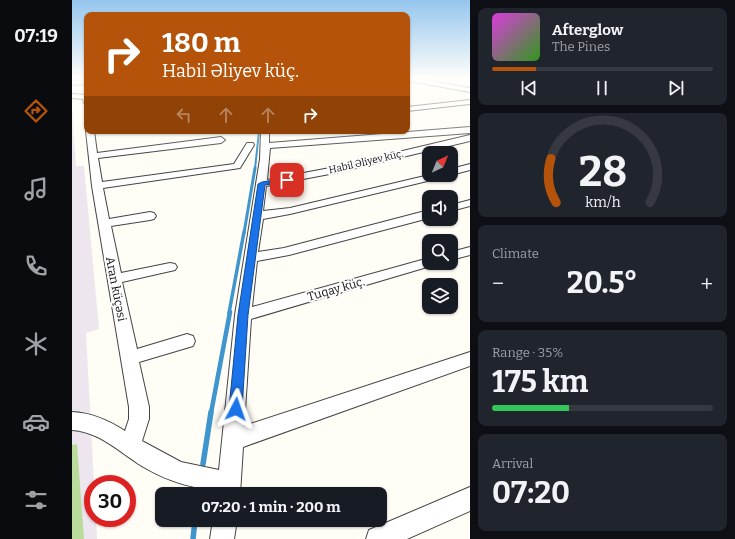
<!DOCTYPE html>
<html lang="en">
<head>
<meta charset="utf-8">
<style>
	body { margin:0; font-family:Bitter,serif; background:#20242c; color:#f1f3f6; height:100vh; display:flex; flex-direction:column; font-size:15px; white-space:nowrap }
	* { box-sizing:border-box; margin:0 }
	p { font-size:13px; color:#9ea1a6 }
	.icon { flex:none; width:22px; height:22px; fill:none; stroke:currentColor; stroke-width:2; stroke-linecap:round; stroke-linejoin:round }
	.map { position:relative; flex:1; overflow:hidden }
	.panel { display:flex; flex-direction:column; gap:8px; padding:8px; background:#0d0f14; width:265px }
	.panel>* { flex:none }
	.hud { position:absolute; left:12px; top:12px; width:326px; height:122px; border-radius:8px; box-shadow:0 1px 3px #0004; background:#b45309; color:#fff; overflow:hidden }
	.needle { width:26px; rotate:43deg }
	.fabs { position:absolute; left:350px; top:146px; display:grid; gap:8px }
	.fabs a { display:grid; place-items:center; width:36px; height:36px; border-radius:8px; background:#171b24; box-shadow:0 1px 3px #0004; font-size:20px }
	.speed { position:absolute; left:12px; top:475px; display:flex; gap:8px; font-size:20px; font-weight:700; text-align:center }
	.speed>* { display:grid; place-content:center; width:52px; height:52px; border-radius:50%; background:#171b24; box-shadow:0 1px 3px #0004; line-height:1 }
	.speed .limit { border:6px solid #d22; background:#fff; color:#111 }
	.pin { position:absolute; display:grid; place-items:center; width:34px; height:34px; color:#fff; margin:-17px; border-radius:8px; box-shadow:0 2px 6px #0006 }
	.me { position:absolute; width:44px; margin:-22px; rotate:4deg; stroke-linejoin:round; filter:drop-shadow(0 0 3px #0008) }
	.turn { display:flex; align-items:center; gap:14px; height:84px; padding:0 12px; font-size:18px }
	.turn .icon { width:52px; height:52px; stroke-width:2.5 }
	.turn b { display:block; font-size:28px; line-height:34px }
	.lanes { display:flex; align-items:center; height:38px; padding:0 12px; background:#0003; justify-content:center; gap:20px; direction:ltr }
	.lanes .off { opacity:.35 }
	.big { font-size:30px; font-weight:700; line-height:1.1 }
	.panel .tile { flex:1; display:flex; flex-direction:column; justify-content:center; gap:6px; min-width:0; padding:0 14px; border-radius:8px; background:#20242c }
	.panel .dial { align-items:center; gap:0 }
	.dial svg { height:104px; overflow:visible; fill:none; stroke:#363941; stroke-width:7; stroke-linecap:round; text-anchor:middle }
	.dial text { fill:#f1f3f6; stroke:none }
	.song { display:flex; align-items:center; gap:12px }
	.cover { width:48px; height:48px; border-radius:6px; background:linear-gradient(135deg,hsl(300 70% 55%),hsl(110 70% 35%)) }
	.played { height:4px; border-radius:2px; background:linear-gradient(90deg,#b45309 20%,#363941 20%) }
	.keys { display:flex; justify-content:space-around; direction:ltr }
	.heat { display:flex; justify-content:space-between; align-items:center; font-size:22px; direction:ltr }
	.charge { height:6px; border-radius:3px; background:linear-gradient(90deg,#34c759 35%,#363941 0) }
	.trip { position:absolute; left:83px; top:487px; width:232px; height:40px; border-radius:8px; background:#171b24; box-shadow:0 1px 3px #0004; font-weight:700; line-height:40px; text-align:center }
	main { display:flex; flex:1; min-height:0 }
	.tabs { display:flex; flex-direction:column; width:72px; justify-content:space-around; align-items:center; background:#090b0e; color:#9ea1a6 }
	.tabs .icon { width:28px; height:28px }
	.tabs .current { color:#b45309 }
	.tabs b { font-size:18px; color:#f1f3f6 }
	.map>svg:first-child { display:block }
	.industrial { fill:#eee6ef }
	.forest { fill:#b9dc9c }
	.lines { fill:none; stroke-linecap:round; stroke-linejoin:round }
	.stream-far4 { stroke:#3f96cf; stroke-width:2 }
	.stream-far3 { stroke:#3f96cf; stroke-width:3 }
	.stream-far2 { stroke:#3f96cf; stroke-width:3.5 }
	.stream-far1 { stroke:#3f96cf; stroke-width:4.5 }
	.stream { stroke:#3f96cf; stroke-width:5.5 }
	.minor-casing { stroke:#444; stroke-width:2 }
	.minor { fill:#fff; fill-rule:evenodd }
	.route { fill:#1a73e8; stroke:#114b97 }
	.labels { text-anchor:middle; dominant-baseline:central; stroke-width:4; stroke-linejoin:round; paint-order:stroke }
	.far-street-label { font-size:10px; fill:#111; stroke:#fff }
	.street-label { font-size:12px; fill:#111; stroke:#fff }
</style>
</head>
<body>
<main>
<nav class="tabs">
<b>07:19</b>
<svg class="icon current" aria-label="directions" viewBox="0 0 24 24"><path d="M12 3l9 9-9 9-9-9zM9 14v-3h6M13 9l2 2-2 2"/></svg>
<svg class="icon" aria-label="music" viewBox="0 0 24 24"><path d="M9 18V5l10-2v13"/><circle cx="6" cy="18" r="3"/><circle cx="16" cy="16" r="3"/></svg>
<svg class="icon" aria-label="phone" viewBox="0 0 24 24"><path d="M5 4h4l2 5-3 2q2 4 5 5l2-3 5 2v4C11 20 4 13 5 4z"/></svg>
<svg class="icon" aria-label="climate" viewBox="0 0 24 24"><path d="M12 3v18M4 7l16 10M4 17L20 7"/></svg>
<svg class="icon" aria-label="car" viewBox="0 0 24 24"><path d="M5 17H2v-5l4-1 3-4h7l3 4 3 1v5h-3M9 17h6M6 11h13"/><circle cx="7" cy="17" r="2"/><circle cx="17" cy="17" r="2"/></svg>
<svg class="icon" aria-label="filters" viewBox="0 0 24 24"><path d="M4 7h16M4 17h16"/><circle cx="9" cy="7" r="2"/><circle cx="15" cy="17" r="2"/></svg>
</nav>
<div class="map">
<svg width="398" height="539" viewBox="0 0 398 539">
	<rect width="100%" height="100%" fill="#fffdf5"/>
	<path class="industrial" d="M0 104 4 166H12L27 329 14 333 22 484 21 518H24L25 539H0Z"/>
	<path class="forest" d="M5 444 12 539H0V445Z"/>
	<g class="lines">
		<path class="stream-far4" d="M183 169 187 131"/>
		<path class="stream-far3" d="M172 233 183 168"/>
		<path class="stream-far2" d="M157 313 172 232"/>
		<path class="stream-far1" d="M139 413 158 312"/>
		<path class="stream" d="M131 464 139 412
			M126 494 127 488
			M121 539 123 520"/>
		<g class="minor-casing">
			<path id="minor" d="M335 79H346L398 88V92L337 81Z
				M15 80V84L0 85V81Z
				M0 94 15 95V103H12L11 99 0 98Z
				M398 100V104L335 111V107Z
				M398 127V133L198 148 195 180 263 167 398 135V141L263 173 194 186 191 211 218 208 357 175H373L372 177 218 214 191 219 186 252 212 248 357 210V218L217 255 185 261 180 307 357 258V263H363L362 265 179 319 172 426 398 352V366L171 447 168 494H144L145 492C117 486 100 483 75 469 50 455 30 432 0 430V412C20 413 36 420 53 431L57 419V407L20 186 14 131 15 129V131H22L25 153 149 137 153 140 149 143 26 158 30 182 162 164 175 143H181L182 145 168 168 31 188 37 219 78 212 82 213 84 216 82 219 78 220 39 226 49 273 98 263 103 264 105 267 103 270 50 282 65 349 115 334 121 336 123 341 121 346 67 362 77 407V419L70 441 109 462 147 470 163 315 188 159 189 131H197V143Z
				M398 164V170L379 175V169Z
				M398 200V206L379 211V205Z
				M398 247V255L379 260V252Z
				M398 487V511L335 539H294L297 530Z
				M141 520H165L162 539H138Z"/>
		</g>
		<use href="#minor" class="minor"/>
	</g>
	<linearGradient id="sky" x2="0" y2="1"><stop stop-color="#95c6ee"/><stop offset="0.51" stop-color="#fffefa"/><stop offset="1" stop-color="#fffefa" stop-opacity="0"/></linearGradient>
	<rect width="398" height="154" fill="url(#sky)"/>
	<path class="route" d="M215 178 218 180 217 181 193 185 176 315 170 409 168 413 164 414 159 413 157 409 166 315 186 184 190 182Z"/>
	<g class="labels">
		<g class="far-street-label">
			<text transform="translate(294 162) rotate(-13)">Habil Əliyev küç.</text>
		</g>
		<g class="street-label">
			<text transform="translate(44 289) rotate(79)">Aran küçəsi</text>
			<text transform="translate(264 289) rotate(-16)">Tuqay küç.</text>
		</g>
	</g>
</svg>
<div class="fabs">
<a><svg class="needle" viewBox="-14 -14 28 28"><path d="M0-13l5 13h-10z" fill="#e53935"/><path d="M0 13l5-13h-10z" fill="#9ea1a6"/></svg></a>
<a><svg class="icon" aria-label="sound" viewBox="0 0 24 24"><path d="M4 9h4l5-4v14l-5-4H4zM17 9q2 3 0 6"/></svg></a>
<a><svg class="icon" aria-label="search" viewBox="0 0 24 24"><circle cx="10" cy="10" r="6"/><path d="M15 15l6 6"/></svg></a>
<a><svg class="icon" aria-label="layers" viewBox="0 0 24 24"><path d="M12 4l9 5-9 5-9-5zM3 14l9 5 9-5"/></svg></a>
</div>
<div class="speed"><div class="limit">30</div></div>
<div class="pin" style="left:215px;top:180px;background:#d93025"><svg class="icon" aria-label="arrive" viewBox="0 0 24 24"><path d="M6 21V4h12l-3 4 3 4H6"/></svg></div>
<svg class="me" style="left:164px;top:409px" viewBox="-20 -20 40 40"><path d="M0-17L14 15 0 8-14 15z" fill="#1a73e8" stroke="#fff" stroke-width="4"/></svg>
<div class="trip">07:20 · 1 min · 200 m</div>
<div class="hud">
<div class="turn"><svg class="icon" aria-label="right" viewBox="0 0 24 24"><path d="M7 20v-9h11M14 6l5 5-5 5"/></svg><div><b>180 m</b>Habil Əliyev küç.</div></div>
<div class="lanes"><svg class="icon off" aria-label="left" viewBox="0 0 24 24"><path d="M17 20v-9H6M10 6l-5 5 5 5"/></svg><svg class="icon off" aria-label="ahead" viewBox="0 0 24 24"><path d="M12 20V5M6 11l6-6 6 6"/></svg><svg class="icon off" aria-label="ahead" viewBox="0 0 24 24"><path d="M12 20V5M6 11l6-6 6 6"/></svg><svg class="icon" aria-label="right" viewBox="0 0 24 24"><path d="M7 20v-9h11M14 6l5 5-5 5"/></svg></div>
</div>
</div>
<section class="panel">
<div class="tile">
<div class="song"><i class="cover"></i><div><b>Afterglow</b><p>The Pines</p></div></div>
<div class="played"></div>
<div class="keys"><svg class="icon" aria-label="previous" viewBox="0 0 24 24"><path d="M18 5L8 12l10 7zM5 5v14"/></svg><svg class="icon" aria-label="pause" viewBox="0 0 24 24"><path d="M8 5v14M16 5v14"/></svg><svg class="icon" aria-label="next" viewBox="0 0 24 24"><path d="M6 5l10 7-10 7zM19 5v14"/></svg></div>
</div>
<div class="tile dial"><svg viewBox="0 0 100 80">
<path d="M14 69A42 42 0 1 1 86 69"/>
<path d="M14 69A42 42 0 0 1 10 35" stroke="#b45309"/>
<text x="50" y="56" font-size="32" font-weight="700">28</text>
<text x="50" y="72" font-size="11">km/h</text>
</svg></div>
<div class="tile"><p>Climate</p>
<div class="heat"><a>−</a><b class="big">20.5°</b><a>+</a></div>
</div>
<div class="tile"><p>Range · 35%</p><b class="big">175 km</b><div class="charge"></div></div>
<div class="tile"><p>Arrival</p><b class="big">07:20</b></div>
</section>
</main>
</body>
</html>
